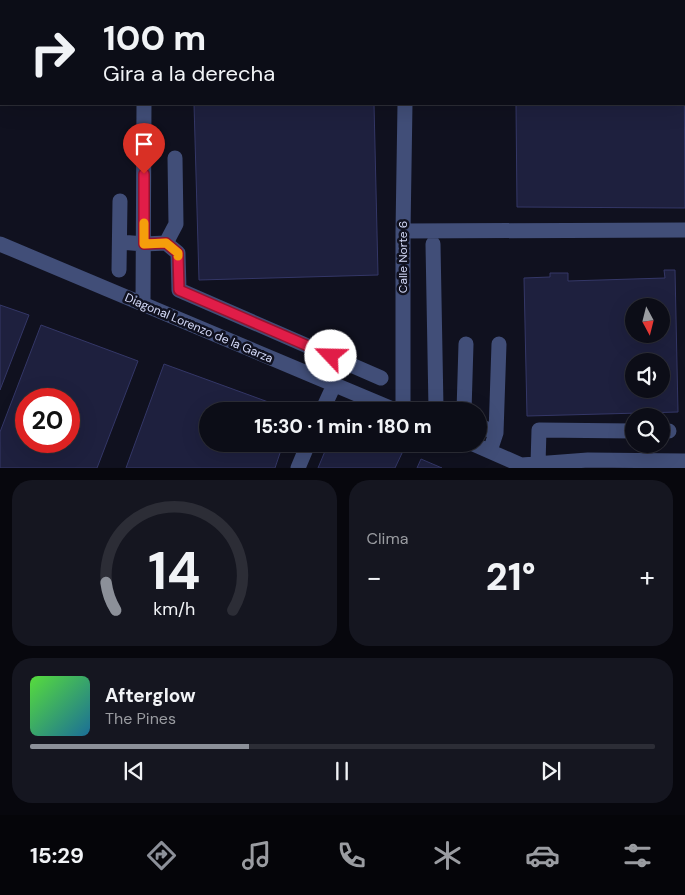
<!DOCTYPE html>
<html lang="es">
<head>
<meta charset="utf-8">
<style>
	body { margin:0; font-family:"DM Sans",sans-serif; background:#151620; color:#f1f3f6; height:100vh; display:flex; flex-direction:column; font-size:19px; white-space:nowrap }
	* { box-sizing:border-box; margin:0 }
	p { font-size:16px; color:#9a9ca1 }
	.icon { flex:none; width:28px; height:28px; fill:none; stroke:currentColor; stroke-width:2; stroke-linecap:round; stroke-linejoin:round }
	.map { position:relative; height:468px; overflow:hidden }
	.sheet { display:flex; flex-direction:column; gap:12px; padding:12px; background:#07070d; flex:1 }
	.sheet>* { flex:none }
	.guide { position:absolute; left:0px; top:0px; width:685px; height:105px; box-shadow:0 5px 20px #0002,0 0 0 1px #2c2d36; background:#0c0d17; color:#f1f3f6; overflow:hidden }
	.needle { width:32px; rotate:173deg }
	.fabs { position:absolute; left:625px; top:298px; display:grid; gap:10px }
	.fabs a { display:grid; place-items:center; width:45px; height:45px; border-radius:50%; background:#0c0d17; box-shadow:0 5px 20px #0002,0 0 0 1px #2c2d36; font-size:25px }
	.speed { position:absolute; left:15px; top:388px; display:flex; gap:10px; font-size:25px; font-weight:700; text-align:center }
	.speed>* { display:grid; place-content:center; width:65px; height:65px; border-radius:50%; background:#0c0d17; box-shadow:0 5px 20px #0002,0 0 0 1px #2c2d36; line-height:1 }
	.speed .limit { border:8px solid #d22; background:#fff; color:#111 }
	.pin { position:absolute; display:grid; place-items:center; width:42px; height:42px; color:#fff; margin:-51px -21px; border-radius:50% 50% 50% 0; rotate:-45deg; box-shadow:0 0 5px #0007 }
	.pin .icon { rotate:45deg }
	.me { position:absolute; width:55px; margin:-28px; rotate:294deg; stroke-linejoin:round; filter:drop-shadow(0 0 4px #0008) }
	.turn { display:flex; align-items:center; gap:18px; height:105px; padding:0 20px; font-size:22px }
	.turn .icon { width:65px; height:65px; stroke-width:2.5 }
	.turn b { display:block; font-size:35px; line-height:42px }
	.big { font-size:38px; font-weight:800; line-height:1.1 }
	.sheet .widget { flex:1; display:flex; flex-direction:column; justify-content:center; gap:8px; min-width:0; padding:0 18px; border-radius:20px; background:#151620 }
	.sheet .dial { align-items:center; gap:0 }
	.dial svg { height:130px; overflow:visible; fill:none; stroke:#2c2d36; stroke-width:7; stroke-linecap:round; text-anchor:middle }
	.dial text { fill:#f1f3f6; stroke:none }
	.song { display:flex; align-items:center; gap:15px }
	.cover { width:60px; height:60px; border-radius:8px; background:linear-gradient(135deg,hsl(110 70% 55%),hsl(200 70% 35%)) }
	.played { height:5px; border-radius:2px; background:linear-gradient(90deg,#8c9099 35%,#2c2d36 35%) }
	.keys { display:flex; justify-content:space-around; direction:ltr }
	.heat { display:flex; justify-content:space-between; align-items:center; font-size:28px; direction:ltr }
	.sheet .tiles { flex:1; display:grid; gap:12px; grid-template-columns:1fr 1fr }
	.widget:last-child { grid-column:span 2 }
	.trip { position:absolute; left:199px; top:402px; width:288px; height:50px; border-radius:25px; background:#0c0d17; box-shadow:0 5px 20px #0002,0 0 0 1px #2c2d36; font-weight:800; line-height:50px; text-align:center }
	.dock { display:flex; height:80px; justify-content:space-around; align-items:center; background:#050509; color:#9a9ca1 }
	.dock .icon { width:35px; height:35px }
	.dock .current { color:#8c9099 }
	.dock b { font-size:22px; color:#f1f3f6 }
	.map>svg:first-child { display:block }
	.building { fill:#1e203e; stroke:#343767; fill-rule:evenodd }
	.lines { fill:none; stroke-linecap:round; stroke-linejoin:round }
	.minor { stroke:#414e78; stroke-width:15 }
	.major { stroke:#986aeb; stroke-width:15 }
	.route-casing { stroke:#92132f; stroke-width:12 }
	.route { stroke:#e11d48; stroke-width:9 }
	.slow { stroke:#f59e0b; stroke-width:9 }
	.labels { text-anchor:middle; dominant-baseline:central; stroke-width:5; stroke-linejoin:round; paint-order:stroke }
	.street-label { font-size:12px; fill:#d4daf9; stroke:#10111f }
</style>
</head>
<body>
<div class="map">
<svg width="685" height="468" viewBox="0 0 685 468">
	<rect width="100%" height="100%" fill="#10111f"/>
	<path class="building" d="M684 51 685 208 517 207 516 104H684Z
		M194 104H374L378 275 199 280Z
		M664 270H675L678 412 527 416 524 278 550 277V273H568V281L665 278ZM634 306H661V334H634ZM634 361H661V389H634Z
		M0 305 29 315 0 390Z
		M41 325 138 361 97 468H0V432ZM26 399H69V441H26Z
		M164 364 293 411H208V444H283L275 468H126Z
		M328 444H387L403 451 395 468H318Z
		M421 459 442 468H417Z"/>
	<g class="lines">
		<path class="minor" d="M243 1V0
			M684 29H685
			M403 231 685 230
			M120 242 144 244 166 243 178 253 179 290 381 378
			M166 243 176 224 175 158
			M0 244 397 411
			M433 244 436 408 443 411
			M119 270 120 201
			M143 304 144 104
			M322 411 334 385
			M403 411V231L405 104
			M464 411 466 344
			M478 425 496 433
			M661 431H669
			M473 444 528 468
			M490 451 496 433 499 344
			M538 464 539 430 634 431
			M522 465 588 460 685 461
			M298 468 308 444"/>
		<path class="major" d="M574 0V1
			M0 1H232
			M253 1H486
			M684 1H685"/>
	</g>
	<g class="lines">
		<g class="route-casing">
			<path id="route" d="M144 174V244L166 243 178 253 179 290 331 356"/>
		</g>
		<use href="#route" class="route"/>
		<path class="slow" d="M144 223V244L166 243 178 253V256"/>
	</g>
	<g class="labels">
		<g class="street-label">
			<text transform="translate(403 257) rotate(-90)">Calle Norte 6</text>
			<text transform="translate(199 328) rotate(23)">Diagonal Lorenzo de la Garza</text>
		</g>
	</g>
</svg>
<div class="fabs">
<a><svg class="needle" viewBox="-14 -14 28 28"><path d="M0-13l5 13h-10z" fill="#e53935"/><path d="M0 13l5-13h-10z" fill="#9a9ca1"/></svg></a>
<a><svg class="icon" aria-label="sound" viewBox="0 0 24 24"><path d="M4 9h4l5-4v14l-5-4H4zM17 9q2 3 0 6"/></svg></a>
<a><svg class="icon" aria-label="search" viewBox="0 0 24 24"><circle cx="10" cy="10" r="6"/><path d="M15 15l6 6"/></svg></a>
</div>
<div class="speed"><div class="limit">20</div></div>
<div class="pin" style="left:144px;top:174px;background:#d93025"><svg class="icon" aria-label="arrive" viewBox="0 0 24 24"><path d="M6 21V4h12l-3 4 3 4H6"/></svg></div>
<svg class="me" style="left:331px;top:356px" viewBox="-20 -20 40 40"><circle r="19" fill="#fff"/><path d="M0-13L10 11 0 6-10 11z" fill="#e11d48"/></svg>
<div class="trip">15:30 · 1 min · 180 m</div>
<div class="guide">
<div class="turn"><svg class="icon" aria-label="right" viewBox="0 0 24 24"><path d="M7 20v-9h11M14 6l5 5-5 5"/></svg><div><b>100 m</b>Gira a la derecha</div></div>
</div>
</div>
<section class="sheet">
<div class="tiles">
<div class="widget dial"><svg viewBox="0 0 100 80">
<path d="M14 69A42 42 0 1 1 86 69"/>
<path d="M14 69A42 42 0 0 1 8 52" stroke="#8c9099"/>
<text x="50" y="56" font-size="32" font-weight="700">14</text>
<text x="50" y="72" font-size="11">km/h</text>
</svg></div>
<div class="widget"><p>Clima</p>
<div class="heat"><a>−</a><b class="big">21°</b><a>+</a></div>
</div>
<div class="widget">
<div class="song"><i class="cover"></i><div><b>Afterglow</b><p>The Pines</p></div></div>
<div class="played"></div>
<div class="keys"><svg class="icon" aria-label="previous" viewBox="0 0 24 24"><path d="M18 5L8 12l10 7zM5 5v14"/></svg><svg class="icon" aria-label="pause" viewBox="0 0 24 24"><path d="M8 5v14M16 5v14"/></svg><svg class="icon" aria-label="next" viewBox="0 0 24 24"><path d="M6 5l10 7-10 7zM19 5v14"/></svg></div>
</div>
</div>
</section>
<nav class="dock">
<b>15:29</b>
<svg class="icon current" aria-label="directions" viewBox="0 0 24 24"><path d="M12 3l9 9-9 9-9-9zM9 14v-3h6M13 9l2 2-2 2"/></svg>
<svg class="icon" aria-label="music" viewBox="0 0 24 24"><path d="M9 18V5l10-2v13"/><circle cx="6" cy="18" r="3"/><circle cx="16" cy="16" r="3"/></svg>
<svg class="icon" aria-label="phone" viewBox="0 0 24 24"><path d="M5 4h4l2 5-3 2q2 4 5 5l2-3 5 2v4C11 20 4 13 5 4z"/></svg>
<svg class="icon" aria-label="climate" viewBox="0 0 24 24"><path d="M12 3v18M4 7l16 10M4 17L20 7"/></svg>
<svg class="icon" aria-label="car" viewBox="0 0 24 24"><path d="M5 17H2v-5l4-1 3-4h7l3 4 3 1v5h-3M9 17h6M6 11h13"/><circle cx="7" cy="17" r="2"/><circle cx="17" cy="17" r="2"/></svg>
<svg class="icon" aria-label="filters" viewBox="0 0 24 24"><path d="M4 7h16M4 17h16"/><circle cx="9" cy="7" r="2"/><circle cx="15" cy="17" r="2"/></svg>
</nav>
</body>
</html>
